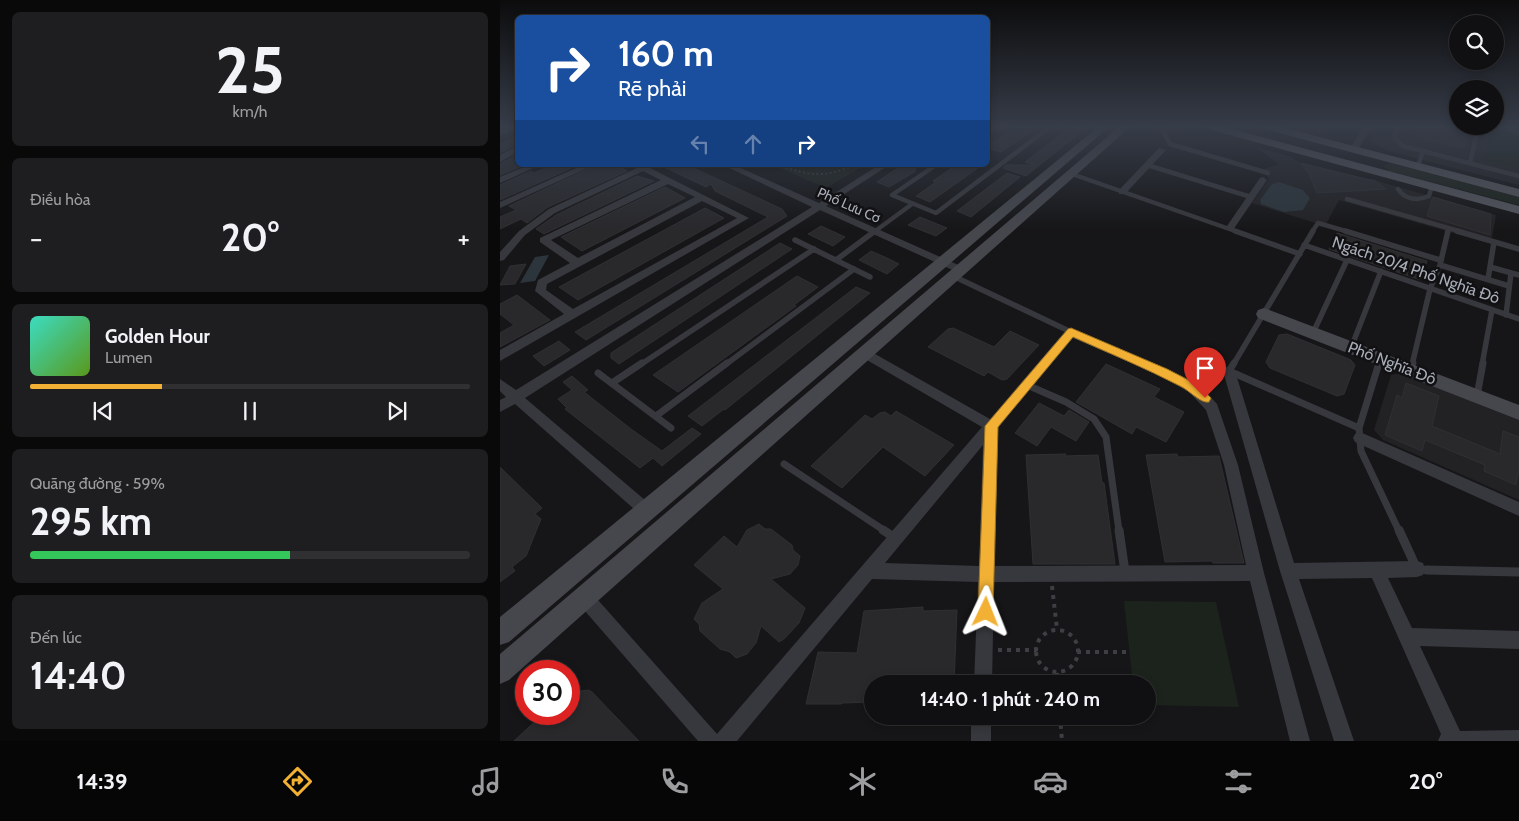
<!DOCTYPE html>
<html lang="vi">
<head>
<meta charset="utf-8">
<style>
	body { margin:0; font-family:Cabin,sans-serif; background:#1e1e20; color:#f1f3f6; height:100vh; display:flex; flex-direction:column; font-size:19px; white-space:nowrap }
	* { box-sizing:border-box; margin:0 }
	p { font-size:16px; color:#9c9d9f }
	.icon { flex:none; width:28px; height:28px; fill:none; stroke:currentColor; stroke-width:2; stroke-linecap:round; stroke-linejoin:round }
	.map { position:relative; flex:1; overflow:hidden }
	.sheet { display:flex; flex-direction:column; gap:12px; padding:12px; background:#09090a; width:500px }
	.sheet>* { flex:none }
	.hud { position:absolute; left:15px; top:15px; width:475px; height:152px; border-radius:8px; box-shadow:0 2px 8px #0003,0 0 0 1px #303032; background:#1a4fa0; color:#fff; overflow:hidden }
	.fabs { position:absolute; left:949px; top:15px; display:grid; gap:10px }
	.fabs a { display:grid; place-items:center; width:55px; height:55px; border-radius:50%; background:#101012; box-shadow:0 2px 8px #0003,0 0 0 1px #303032; font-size:25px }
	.speed { position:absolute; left:15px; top:660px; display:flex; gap:10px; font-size:25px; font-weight:700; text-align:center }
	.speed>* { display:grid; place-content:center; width:65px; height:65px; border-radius:50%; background:#101012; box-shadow:0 2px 8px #0003,0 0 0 1px #303032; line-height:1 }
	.speed .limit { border:8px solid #d22; background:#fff; color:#111 }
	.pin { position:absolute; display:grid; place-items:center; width:42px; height:42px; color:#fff; margin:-51px -21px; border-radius:50% 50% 50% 0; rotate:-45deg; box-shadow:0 0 5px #0007 }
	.pin .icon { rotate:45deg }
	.me { position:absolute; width:55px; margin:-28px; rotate:2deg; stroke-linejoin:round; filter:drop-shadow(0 0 4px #0008) }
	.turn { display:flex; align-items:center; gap:18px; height:105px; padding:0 20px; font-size:22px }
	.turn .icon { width:65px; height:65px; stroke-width:2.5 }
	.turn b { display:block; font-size:35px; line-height:42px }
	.lanes { display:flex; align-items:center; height:48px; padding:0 20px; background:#0003; justify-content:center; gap:25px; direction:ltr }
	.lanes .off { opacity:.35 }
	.big { font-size:38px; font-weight:700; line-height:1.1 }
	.sheet .tile { flex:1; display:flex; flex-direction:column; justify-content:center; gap:8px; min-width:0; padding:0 18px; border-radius:8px; background:#1e1e20 }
	.sheet .dial { align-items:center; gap:0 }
	.dial b { font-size:65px; line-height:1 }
	.song { display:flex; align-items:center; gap:15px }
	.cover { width:60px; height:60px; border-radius:8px; background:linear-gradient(135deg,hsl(170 70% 55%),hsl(90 70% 35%)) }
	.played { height:5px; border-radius:2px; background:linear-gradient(90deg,#f2b134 30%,#303032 30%) }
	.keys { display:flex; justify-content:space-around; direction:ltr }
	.heat { display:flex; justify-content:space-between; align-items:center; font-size:28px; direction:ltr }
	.charge { height:8px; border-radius:4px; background:linear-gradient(90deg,#34c759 59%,#303032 0) }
	.trip { position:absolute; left:364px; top:675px; width:292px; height:50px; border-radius:25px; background:#101012; box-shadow:0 2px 8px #0003,0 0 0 1px #303032; font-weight:700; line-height:50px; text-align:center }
	.tab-bar { display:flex; height:80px; justify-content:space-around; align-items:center; background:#060607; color:#9c9d9f }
	.tab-bar .icon { width:35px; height:35px }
	.tab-bar .selected { color:#f2b134 }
	.tab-bar b { font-size:22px; color:#f1f3f6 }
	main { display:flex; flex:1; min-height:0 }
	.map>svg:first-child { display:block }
	.built { fill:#222225 }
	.green { fill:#1c231d }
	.water { fill:#2c353c }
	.building { fill:#29292c; stroke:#303034 }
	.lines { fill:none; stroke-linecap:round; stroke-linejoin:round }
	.path-far1 { stroke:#3d3f44; stroke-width:2; stroke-dasharray:2 2.5; stroke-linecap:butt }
	.path { stroke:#3d3f44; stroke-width:4; stroke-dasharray:4 5; stroke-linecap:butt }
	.lane-far3 { stroke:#37383d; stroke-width:4.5 }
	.lane-far2 { stroke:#37383d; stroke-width:5.5 }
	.lane-far1 { stroke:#37383d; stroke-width:7 }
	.lane { stroke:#37383d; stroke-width:9 }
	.street { fill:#37383d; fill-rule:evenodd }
	.secondary { fill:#45474d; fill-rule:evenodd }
	.primary { fill:#53555c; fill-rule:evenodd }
	.route { fill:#f2b134; stroke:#9d7322 }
	.labels { text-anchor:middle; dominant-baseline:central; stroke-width:5; stroke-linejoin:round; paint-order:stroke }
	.far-street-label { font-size:14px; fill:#a8adb8; stroke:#111113 }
	.street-label { font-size:16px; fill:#a8adb8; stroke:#111113 }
</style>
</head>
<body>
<main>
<section class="sheet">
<div class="tile dial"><b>25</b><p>km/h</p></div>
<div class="tile"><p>Điều hòa</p>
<div class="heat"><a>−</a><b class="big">20°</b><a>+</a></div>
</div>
<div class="tile">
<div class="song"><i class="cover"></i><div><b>Golden Hour</b><p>Lumen</p></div></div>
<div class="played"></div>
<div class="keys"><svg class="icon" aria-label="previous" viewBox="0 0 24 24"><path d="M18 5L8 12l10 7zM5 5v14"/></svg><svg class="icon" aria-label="pause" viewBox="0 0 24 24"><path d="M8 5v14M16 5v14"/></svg><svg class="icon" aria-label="next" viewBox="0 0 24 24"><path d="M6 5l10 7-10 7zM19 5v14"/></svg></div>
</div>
<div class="tile"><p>Quãng đường · 59%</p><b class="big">295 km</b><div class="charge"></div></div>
<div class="tile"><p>Đến lúc</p><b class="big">14:40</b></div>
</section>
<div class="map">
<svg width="1019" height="741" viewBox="0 0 1019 741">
	<rect width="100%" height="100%" fill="#161618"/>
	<path class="built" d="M877 127H1019V185L888 151 870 141Z
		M756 147 789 156 801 163 870 180H874L996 215 991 244 839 200 825 226 752 203 769 179 762 170 778 164Z
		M901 373 1019 420V500L883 440 874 430 891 375Z"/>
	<path class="green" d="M991 128 1019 135V169L983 160Z
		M890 163 1019 197V205L890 171 883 166Z
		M272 165H365L326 188Z
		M624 601 716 602 739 707 648 705V684H633Z"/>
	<path class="water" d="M779 182 803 190 810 198 803 210 784 212 761 204 760 200 772 184Z
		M49 255 35 281 20 283 35 257Z"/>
	<path class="building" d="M515 127H538L501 152 488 149V145Z
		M571 127H587L526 176 503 168 506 165H535L525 162Z
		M918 127H961L969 128 964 148 915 137Z
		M18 136V144L0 153V144Z
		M18 154V165L22 166 0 175V164Z
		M801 163 870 180H874L886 189 817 193 809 174Z
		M53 165 63 169 72 165H78L0 200V185L31 171 34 173Z
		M96 165H116L127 171 48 207 27 223 21 219 0 229V217L16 210 9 206Z
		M160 165H187L282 209 287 216 86 340 75 332 268 217 215 191 211 184 206 187Z
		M402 165H421L413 170 416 171 389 187 377 182Z
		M456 165H482L430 202 416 196 436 182 433 181Z
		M507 173 520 177 471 217 457 211Z
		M137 176 154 181 44 234 36 229 56 215Z
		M165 187 185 198 82 251 61 237Z
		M933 197 991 214 990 235 927 216Z
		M205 208 224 218 78 300 59 287Z
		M420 217 447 228 436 236 408 225Z
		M321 226 345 237 333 246 308 234Z
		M837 233 927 261 921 280 829 249Z
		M280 243 292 249 119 364 111 358V353Z
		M371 251 387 258 399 264 387 274 359 260Z
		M26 264 15 284 0 285 10 266Z
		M297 276 318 287 294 305 296 306 178 392 153 375Z
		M356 287 370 293 225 410 224 409 202 426 188 416Z
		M17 295 50 320 0 347V333L14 325 0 314V304Z
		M453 328 494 347 510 331 539 345 507 379 502 380 488 372 484 376 428 347 448 329Z
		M787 334 851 360 855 365 844 394 837 396 770 368 766 362 779 335Z
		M59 341 70 350 44 366 33 356Z
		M606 364 660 389 654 397 684 412 666 442 636 427 632 434 576 402Z
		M72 376 88 390 84 392 131 429 162 451 192 428 201 434 162 466 153 458 140 468 65 409 67 408 58 399 72 390 63 382Z
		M906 383 939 396 932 426 1000 454 1003 431 1019 437V473H1018L1016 485 984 471 985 465 925 440 922 451 885 435 897 395 902 398Z
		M539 403 564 416 569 410 589 422 576 441 551 427 537 446 515 433Z
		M396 411 454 445 425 476 383 447 342 488 311 466 365 415 372 419 380 413 385 412 391 416Z
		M566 454 565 456 598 455 602 483H604L615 564H533L526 455Z
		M677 454 678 457 719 456 744 563H713L712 561 665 562 646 455Z
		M0 467 42 508 35 514 41 519 26 556 12 567 15 571 0 582Z
		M259 524 265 529H271L292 545 293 550 300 556 298 565 290 574 271 579 305 608 299 623 284 639 279 642 261 626 256 643 251 649 247 654 236 658 230 652 220 649 200 631 199 624 194 619 202 603 223 589 194 565 224 536 237 547 247 530Z
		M423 607V611L457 610 454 684H372V702L342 703 341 704H306L318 652 357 653 364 611Z
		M88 690 92 692 139 741H14L43 714H69V697L81 691Z"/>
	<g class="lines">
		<path class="path-far1" d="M277 165C310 175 321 179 355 165"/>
		<path class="path" d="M552 586 557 629
			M536 651a21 21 0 1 1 42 0a21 21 0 1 1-42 0Z
			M498 650H537
			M577 652H628
			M557 673 558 684
			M560 716 562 741"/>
		<path class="lane-far3" d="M661 127 670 144 768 173
			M898 127 894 138 903 146 1019 176
			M998 127 1019 131
			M488 130 493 127
			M970 163 978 127
			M436 165 392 195 436 213 550 127
			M647 165 751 197
			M918 166 923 151
			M572 174 738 232
			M898 189C905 200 918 201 929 196L932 186
			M847 199 962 232
			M374 232 412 204
			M812 232 818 223 849 232
			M947 232 948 229"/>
		<path class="lane-far2" d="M735 231 800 254
			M845 231 940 260
			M957 231 1019 249
			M295 240 370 277
			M804 245 1019 319
			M336 260 375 231
			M940 265 1009 286
			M990 267 1019 275
			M453 276 571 332
			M988 279 994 242
			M1006 315 1011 273
			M813 333 847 260
			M851 348 881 271
			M140 365 314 249
			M225 365 354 269
			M733 365 813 231
			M878 365 880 359
			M912 365 930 289 940 265 948 231
			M982 365 992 310"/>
		<path class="lane-far1" d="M734 363 729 371 859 428
			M879 363 859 428 861 451 899 531
			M911 371 913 363
			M98 373 171 428
			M112 383 142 363
			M527 385 566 402 594 419 606 437 619 531
			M977 396 983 363
			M156 416 227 363
			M284 464 385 531"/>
		<path class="lane" d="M383 530 395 538
			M619 530 625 572
			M899 530 916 567
			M926 570 1019 572"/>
		<path class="street" d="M9 127H18V129L0 136V131Z
			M863 127H871L857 151H851L850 149Z
			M18 146V152L0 162V155Z
			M659 148 666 150 625 194H619V190Z
			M29 165H40L0 183V177Z
			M83 165H94L0 208V202Z
			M135 165H154L150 168 249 218 0 361V350L64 314 35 291 38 280 70 263 40 242V238L161 180 143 171 55 213 25 235 4 260 0 261V252L19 231 49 209 137 168ZM168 184 195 197 78 258 51 240ZM202 201 237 218 73 309 46 290 47 284Z
			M223 165H234L319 203 379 165H389L326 206 465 268 466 270 461 273 457 272 320 210 25 398 152 506 155 511 152 516 147 518 142 516 15 404 0 412V400L6 397 0 391V379L16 390 312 207Z
			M763 177 767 180 733 230H727V226L760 178Z
			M571 328 667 369 699 384 717 404 738 465 764 573 810 741H790L750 581 494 582 492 684H474L478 582 372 579 237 741H198L78 603 76 597 78 591 84 589 90 591 217 734 482 427 360 356 358 353 360 350H368L490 419 567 329ZM573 338 659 375 689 392 706 410 724 465 746 565 495 566 498 428ZM483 445 479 566 385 563Z
			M729 366 733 368 735 371 794 563 917 561 923 563 925 569 923 575 917 577 888 578 912 628 1019 631V649L920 646 960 731 1019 730V741H938L941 734 872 578 799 579 854 741H834L780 571 723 371 725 368Z
			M860 432 1019 502V516L855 442 853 438 855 434Z
			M471 716H491V741H471Z"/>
		<path class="secondary" d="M598 127H609L9 642 0 645V617Z
			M619 127H630L9 680 0 684V654Z
			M764 308 1019 405V420L758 318 756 314 758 310Z"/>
		<path class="primary" d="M706 127H724L1019 206V214L708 129Z
			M762 127H781L1019 189V197L764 129Z"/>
	</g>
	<linearGradient id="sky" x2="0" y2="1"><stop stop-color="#0c0c0d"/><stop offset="0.55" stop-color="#363c48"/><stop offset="1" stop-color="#363c48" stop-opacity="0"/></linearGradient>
	<rect width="1019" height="230" fill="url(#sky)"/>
	<path class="route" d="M571 328 667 369 698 385 711 398 709 402C701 404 689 390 680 386 645 368 609 353 573 337L498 427 493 612 491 617 486 620 480 617 478 612 485 426 568 329Z"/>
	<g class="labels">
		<g class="far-street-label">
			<text transform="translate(349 205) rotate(24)">Phố Lưu Cơ</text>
		</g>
		<g class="street-label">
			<text transform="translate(916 270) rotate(19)">Ngách 20/4 Phố Nghĩa Đô</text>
			<text transform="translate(892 363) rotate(21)">Phố Nghĩa Đô</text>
		</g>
	</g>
</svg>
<div class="fabs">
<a><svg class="icon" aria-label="search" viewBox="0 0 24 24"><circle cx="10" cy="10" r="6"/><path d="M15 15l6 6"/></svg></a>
<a><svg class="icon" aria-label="layers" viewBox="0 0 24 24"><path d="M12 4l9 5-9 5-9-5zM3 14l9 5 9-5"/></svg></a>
</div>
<div class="speed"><div class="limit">30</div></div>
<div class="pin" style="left:705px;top:398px;background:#d93025"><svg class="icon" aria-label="arrive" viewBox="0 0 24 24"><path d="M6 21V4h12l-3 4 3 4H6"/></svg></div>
<svg class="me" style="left:486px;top:612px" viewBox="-20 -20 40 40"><path d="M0-17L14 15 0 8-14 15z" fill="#f2b134" stroke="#fff" stroke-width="4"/></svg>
<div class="trip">14:40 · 1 phút · 240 m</div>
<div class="hud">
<div class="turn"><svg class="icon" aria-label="right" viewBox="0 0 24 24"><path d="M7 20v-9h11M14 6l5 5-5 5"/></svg><div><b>160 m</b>Rẽ phải</div></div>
<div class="lanes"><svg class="icon off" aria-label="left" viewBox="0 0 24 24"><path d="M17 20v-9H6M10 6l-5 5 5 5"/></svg><svg class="icon off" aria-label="ahead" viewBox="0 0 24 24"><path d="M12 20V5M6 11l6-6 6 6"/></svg><svg class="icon" aria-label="right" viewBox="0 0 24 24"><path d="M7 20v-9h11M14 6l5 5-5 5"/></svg></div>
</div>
</div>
</main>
<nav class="tab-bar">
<b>14:39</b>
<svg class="icon selected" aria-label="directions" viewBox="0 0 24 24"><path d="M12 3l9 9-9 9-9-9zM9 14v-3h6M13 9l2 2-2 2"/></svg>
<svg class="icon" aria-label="music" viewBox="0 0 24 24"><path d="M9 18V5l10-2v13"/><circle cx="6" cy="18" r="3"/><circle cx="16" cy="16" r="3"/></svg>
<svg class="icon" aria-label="phone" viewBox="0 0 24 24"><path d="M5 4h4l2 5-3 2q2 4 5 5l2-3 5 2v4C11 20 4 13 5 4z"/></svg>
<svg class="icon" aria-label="climate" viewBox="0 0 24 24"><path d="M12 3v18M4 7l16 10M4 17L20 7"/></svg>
<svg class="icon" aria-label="car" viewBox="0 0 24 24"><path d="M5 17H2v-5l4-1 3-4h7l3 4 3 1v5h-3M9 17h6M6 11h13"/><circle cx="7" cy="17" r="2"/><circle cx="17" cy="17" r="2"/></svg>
<svg class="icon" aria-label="filters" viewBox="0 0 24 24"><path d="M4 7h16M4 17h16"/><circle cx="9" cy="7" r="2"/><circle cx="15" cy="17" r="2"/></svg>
<b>20°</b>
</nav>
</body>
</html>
